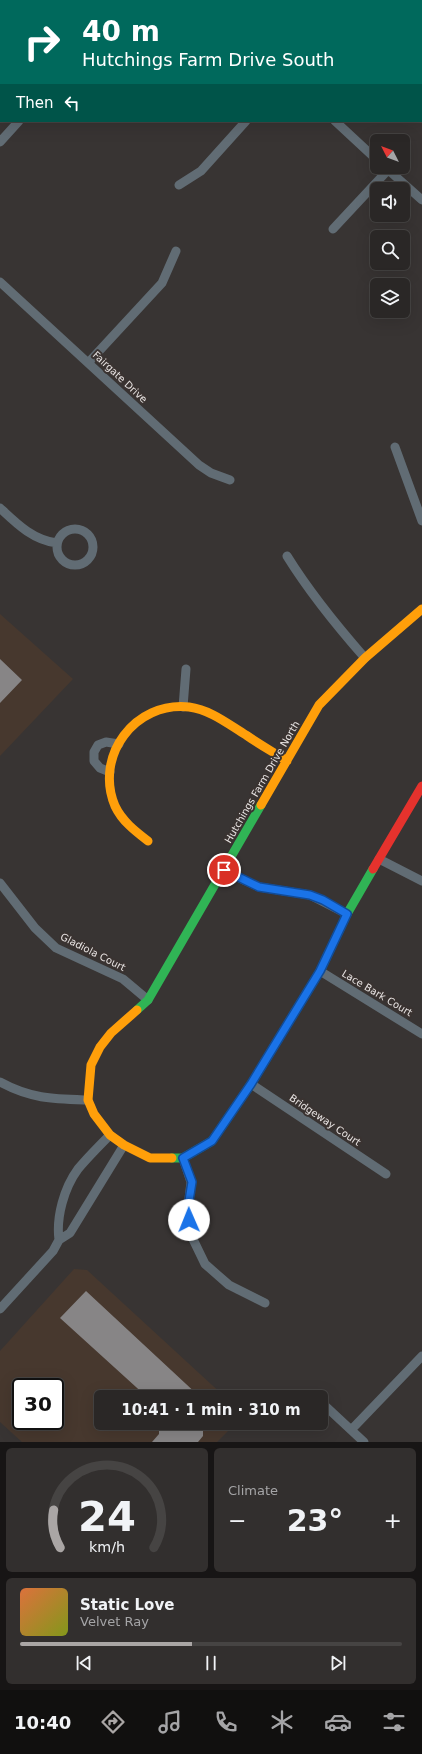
<!DOCTYPE html>
<html lang="en">
<head>
<meta charset="utf-8">
<style>
	body { margin:0; font-family:"DejaVu Sans",sans-serif; background:#322f2e; color:#f1f3f6; height:100vh; display:flex; flex-direction:column; font-size:15px; white-space:nowrap }
	* { box-sizing:border-box; margin:0 }
	p { font-size:13px; color:#a5a5a7 }
	.icon { flex:none; width:22px; height:22px; fill:none; stroke:currentColor; stroke-width:2; stroke-linecap:round; stroke-linejoin:round }
	.map { position:relative; height:1442px; overflow:hidden }
	.sheet { display:flex; flex-direction:column; gap:6px; padding:6px; background:#171515; flex:1 }
	.sheet>* { flex:none }
	.hud { position:absolute; left:0px; top:0px; width:422px; height:122px; box-shadow:0 4px 16px #0002,0 0 0 1px #464443; background:#00695c; color:#fff; overflow:hidden }
	.needle { width:26px; rotate:312deg }
	.buttons { position:absolute; left:370px; top:134px; display:grid; gap:8px }
	.buttons a { display:grid; place-items:center; width:40px; height:40px; border-radius:6px; background:#2a2726; box-shadow:0 4px 16px #0002,0 0 0 1px #464443; font-size:20px }
	.speed { position:absolute; left:12px; top:1378px; display:flex; gap:8px; font-size:20px; font-weight:700; text-align:center }
	.speed>* { display:grid; place-content:center; width:52px; height:52px; border-radius:50%; background:#2a2726; box-shadow:0 4px 16px #0002,0 0 0 1px #464443; line-height:1 }
	.speed .limit { border:2px solid #111; border-radius:6px; background:#fff; color:#111 }
	.pin { position:absolute; display:grid; place-items:center; width:34px; height:34px; color:#fff; margin:-17px; border:2px solid #fff; border-radius:50%; box-shadow:0 1px 4px #0007 }
	.me { position:absolute; width:44px; margin:-22px; rotate:359deg; stroke-linejoin:round; filter:drop-shadow(0 0 3px #0008) }
	.turn { display:flex; align-items:center; gap:14px; height:84px; padding:0 16px; font-size:18px }
	.turn .icon { width:52px; height:52px; stroke-width:2.5 }
	.turn b { display:block; font-size:28px; line-height:34px }
	.then { display:flex; align-items:center; height:38px; padding:0 16px; background:#0003; gap:8px; font-size:15px }
	.big { font-size:30px; font-weight:700; line-height:1.1 }
	.sheet .tile { flex:1; display:flex; flex-direction:column; justify-content:center; gap:6px; min-width:0; padding:0 14px; border-radius:6px; background:#322f2e }
	.sheet .dial { align-items:center; gap:0 }
	.dial svg { height:104px; overflow:visible; fill:none; stroke:#464443; stroke-width:7; stroke-linecap:round; text-anchor:middle }
	.dial text { fill:#f1f3f6; stroke:none }
	.song { display:flex; align-items:center; gap:12px }
	.cover { width:48px; height:48px; border-radius:6px; background:linear-gradient(135deg,hsl(20 70% 55%),hsl(70 70% 35%)) }
	.played { height:4px; border-radius:2px; background:linear-gradient(90deg,#aaa6a5 45%,#464443 45%) }
	.keys { display:flex; justify-content:space-around; direction:ltr }
	.heat { display:flex; justify-content:space-between; align-items:center; font-size:22px; direction:ltr }
	.sheet .tiles { flex:1; display:grid; gap:6px; grid-template-columns:1fr 1fr }
	.tile:last-child { grid-column:span 2 }
	.trip { position:absolute; left:94px; top:1390px; width:234px; height:40px; border-radius:6px; background:#2a2726; box-shadow:0 4px 16px #0002,0 0 0 1px #464443; font-weight:700; line-height:40px; text-align:center }
	.tabs { display:flex; height:64px; justify-content:space-around; align-items:center; background:#11100f; color:#a5a5a7 }
	.tabs .icon { width:28px; height:28px }
	.tabs .current { color:#aaa6a5 }
	.tabs b { font-size:18px; color:#f1f3f6 }
	.map>svg:first-child { display:block }
	.commercial { fill:#47382e; fill-rule:evenodd }
	.building { fill:#878586 }
	.lines { fill:none; stroke-linecap:round; stroke-linejoin:round }
	.street { stroke:#616c74; stroke-width:9 }
	.fast { stroke:#30b455; stroke-width:9 }
	.slow { stroke:#ff9f0a; stroke-width:9 }
	.jam { stroke:#e5322d; stroke-width:9 }
	.route-casing { stroke:#114b97; stroke-width:10 }
	.route { stroke:#1a73e8; stroke-width:7 }
	.labels { text-anchor:middle; dominant-baseline:central; stroke-width:4; stroke-linejoin:round; paint-order:stroke }
	.street-label { font-size:10px; fill:#e8e4e3; stroke:#3a3331 }
</style>
</head>
<body>
<div class="map">
<svg width="422" height="1442" viewBox="0 0 422 1442">
	<rect width="100%" height="100%" fill="#383433"/>
	<path class="commercial" d="M0 614 73 679 0 756Z
		M74 1269 87 1270 225 1397H101V1423H227L228 1431 217 1442H22L0 1422V1351ZM21 1387H55V1421H21Z"/>
	<path class="building" d="M0 659 22 680 0 703Z
		M86 1291 200 1397H147L60 1318Z
		M159 1423H203V1436L198 1442H152L159 1434Z"/>
	<g class="lines">
		<path class="street" d="M29 0 30 1
			M203 0 204 1
			M128 1 129 0
			M335 121 377 160
			M0 142 19 121
			M385 167 422 200
			M179 185 201 171 246 121
			M333 229 388 170
			M0 282 199 465 211 473 230 480
			M88 363 162 283 176 251
			M395 447 422 521
			M0 508C17 524 33 540 57 543
			M57 547a18 18 0 1 1 36 0a18 18 0 1 1-36 0Z
			M287 556C310 593 336 625 365 658
			M183 707 186 669
			M110 772 100 768 94 761V752L98 745 106 742 119 744
			M379 859 422 881
			M224 871 259 887 310 895 347 914
			M0 883 35 928 56 948 123 979 148 1000
			M320 971 422 1034
			M0 1082C31 1099 54 1099 88 1100
			M251 1084 386 1174
			M183 1158 191 1182 188 1207 190 1233 205 1264 229 1285 265 1303
			M59 1240C56 1217 64 1188 78 1169 88 1157 99 1146 110 1135
			M0 1309 53 1251 59 1240 70 1233 124 1145
			M321 1402 364 1442
			M351 1430 422 1356"/>
		<path class="fast" d="M137 1010 148 1000 261 805
			M172 1158H183L212 1141 251 1084 320 971 347 914 373 869"/>
		<path class="slow" d="M261 805 319 705 365 658 422 609
			M148 841C135 831 122 821 115 806 94 756 135 701 189 707 211 710 228 724 246 735 259 744 273 752 287 761
			M137 1010 111 1033 100 1047 91 1065 88 1100 94 1114 110 1135 124 1145 150 1158H172"/>
		<path class="jam" d="M373 869 422 786"/>
	</g>
	<g class="lines">
		<g class="route-casing">
			<path id="route" d="M189 1220 188 1207 192 1182 183 1158 212 1141 251 1084 320 971 347 914 323 900 310 895 259 887 224 870"/>
		</g>
		<use href="#route" class="route"/>
	</g>
	<g class="labels">
		<g class="street-label">
			<text transform="translate(120 377) rotate(43)">Fairgate Drive</text>
			<text transform="translate(262 782) rotate(-60)">Hutchings Farm Drive North</text>
			<text transform="translate(93 952) rotate(27)">Gladiola Court</text>
			<text transform="translate(377 993) rotate(31)">Lace Bark Court</text>
			<text transform="translate(325 1120) rotate(34)">Bridgeway Court</text>
		</g>
	</g>
</svg>
<div class="buttons">
<a><svg class="needle" viewBox="-14 -14 28 28"><path d="M0-13l5 13h-10z" fill="#e53935"/><path d="M0 13l5-13h-10z" fill="#a5a5a7"/></svg></a>
<a><svg class="icon" aria-label="sound" viewBox="0 0 24 24"><path d="M4 9h4l5-4v14l-5-4H4zM17 9q2 3 0 6"/></svg></a>
<a><svg class="icon" aria-label="search" viewBox="0 0 24 24"><circle cx="10" cy="10" r="6"/><path d="M15 15l6 6"/></svg></a>
<a><svg class="icon" aria-label="layers" viewBox="0 0 24 24"><path d="M12 4l9 5-9 5-9-5zM3 14l9 5 9-5"/></svg></a>
</div>
<div class="speed"><div class="limit">30</div></div>
<div class="pin" style="left:224px;top:870px;background:#d93025"><svg class="icon" aria-label="arrive" viewBox="0 0 24 24"><path d="M6 21V4h12l-3 4 3 4H6"/></svg></div>
<svg class="me" style="left:189px;top:1220px" viewBox="-20 -20 40 40"><circle r="19" fill="#fff"/><path d="M0-13L10 11 0 6-10 11z" fill="#1a73e8"/></svg>
<div class="trip">10:41 · 1 min · 310 m</div>
<div class="hud">
<div class="turn"><svg class="icon" aria-label="right" viewBox="0 0 24 24"><path d="M7 20v-9h11M14 6l5 5-5 5"/></svg><div><b>40 m</b>Hutchings Farm Drive South</div></div>
<div class="then">Then<svg class="icon" aria-label="left" viewBox="0 0 24 24"><path d="M17 20v-9H6M10 6l-5 5 5 5"/></svg></div>
</div>
</div>
<section class="sheet">
<div class="tiles">
<div class="tile dial"><svg viewBox="0 0 100 80">
<path d="M14 69A42 42 0 1 1 86 69"/>
<path d="M14 69A42 42 0 0 1 9 40" stroke="#aaa6a5"/>
<text x="50" y="56" font-size="32" font-weight="700">24</text>
<text x="50" y="72" font-size="11">km/h</text>
</svg></div>
<div class="tile"><p>Climate</p>
<div class="heat"><a>−</a><b class="big">23°</b><a>+</a></div>
</div>
<div class="tile">
<div class="song"><i class="cover"></i><div><b>Static Love</b><p>Velvet Ray</p></div></div>
<div class="played"></div>
<div class="keys"><svg class="icon" aria-label="previous" viewBox="0 0 24 24"><path d="M18 5L8 12l10 7zM5 5v14"/></svg><svg class="icon" aria-label="pause" viewBox="0 0 24 24"><path d="M8 5v14M16 5v14"/></svg><svg class="icon" aria-label="next" viewBox="0 0 24 24"><path d="M6 5l10 7-10 7zM19 5v14"/></svg></div>
</div>
</div>
</section>
<nav class="tabs">
<b>10:40</b>
<svg class="icon current" aria-label="directions" viewBox="0 0 24 24"><path d="M12 3l9 9-9 9-9-9zM9 14v-3h6M13 9l2 2-2 2"/></svg>
<svg class="icon" aria-label="music" viewBox="0 0 24 24"><path d="M9 18V5l10-2v13"/><circle cx="6" cy="18" r="3"/><circle cx="16" cy="16" r="3"/></svg>
<svg class="icon" aria-label="phone" viewBox="0 0 24 24"><path d="M5 4h4l2 5-3 2q2 4 5 5l2-3 5 2v4C11 20 4 13 5 4z"/></svg>
<svg class="icon" aria-label="climate" viewBox="0 0 24 24"><path d="M12 3v18M4 7l16 10M4 17L20 7"/></svg>
<svg class="icon" aria-label="car" viewBox="0 0 24 24"><path d="M5 17H2v-5l4-1 3-4h7l3 4 3 1v5h-3M9 17h6M6 11h13"/><circle cx="7" cy="17" r="2"/><circle cx="17" cy="17" r="2"/></svg>
<svg class="icon" aria-label="filters" viewBox="0 0 24 24"><path d="M4 7h16M4 17h16"/><circle cx="9" cy="7" r="2"/><circle cx="15" cy="17" r="2"/></svg>
</nav>
</body>
</html>
